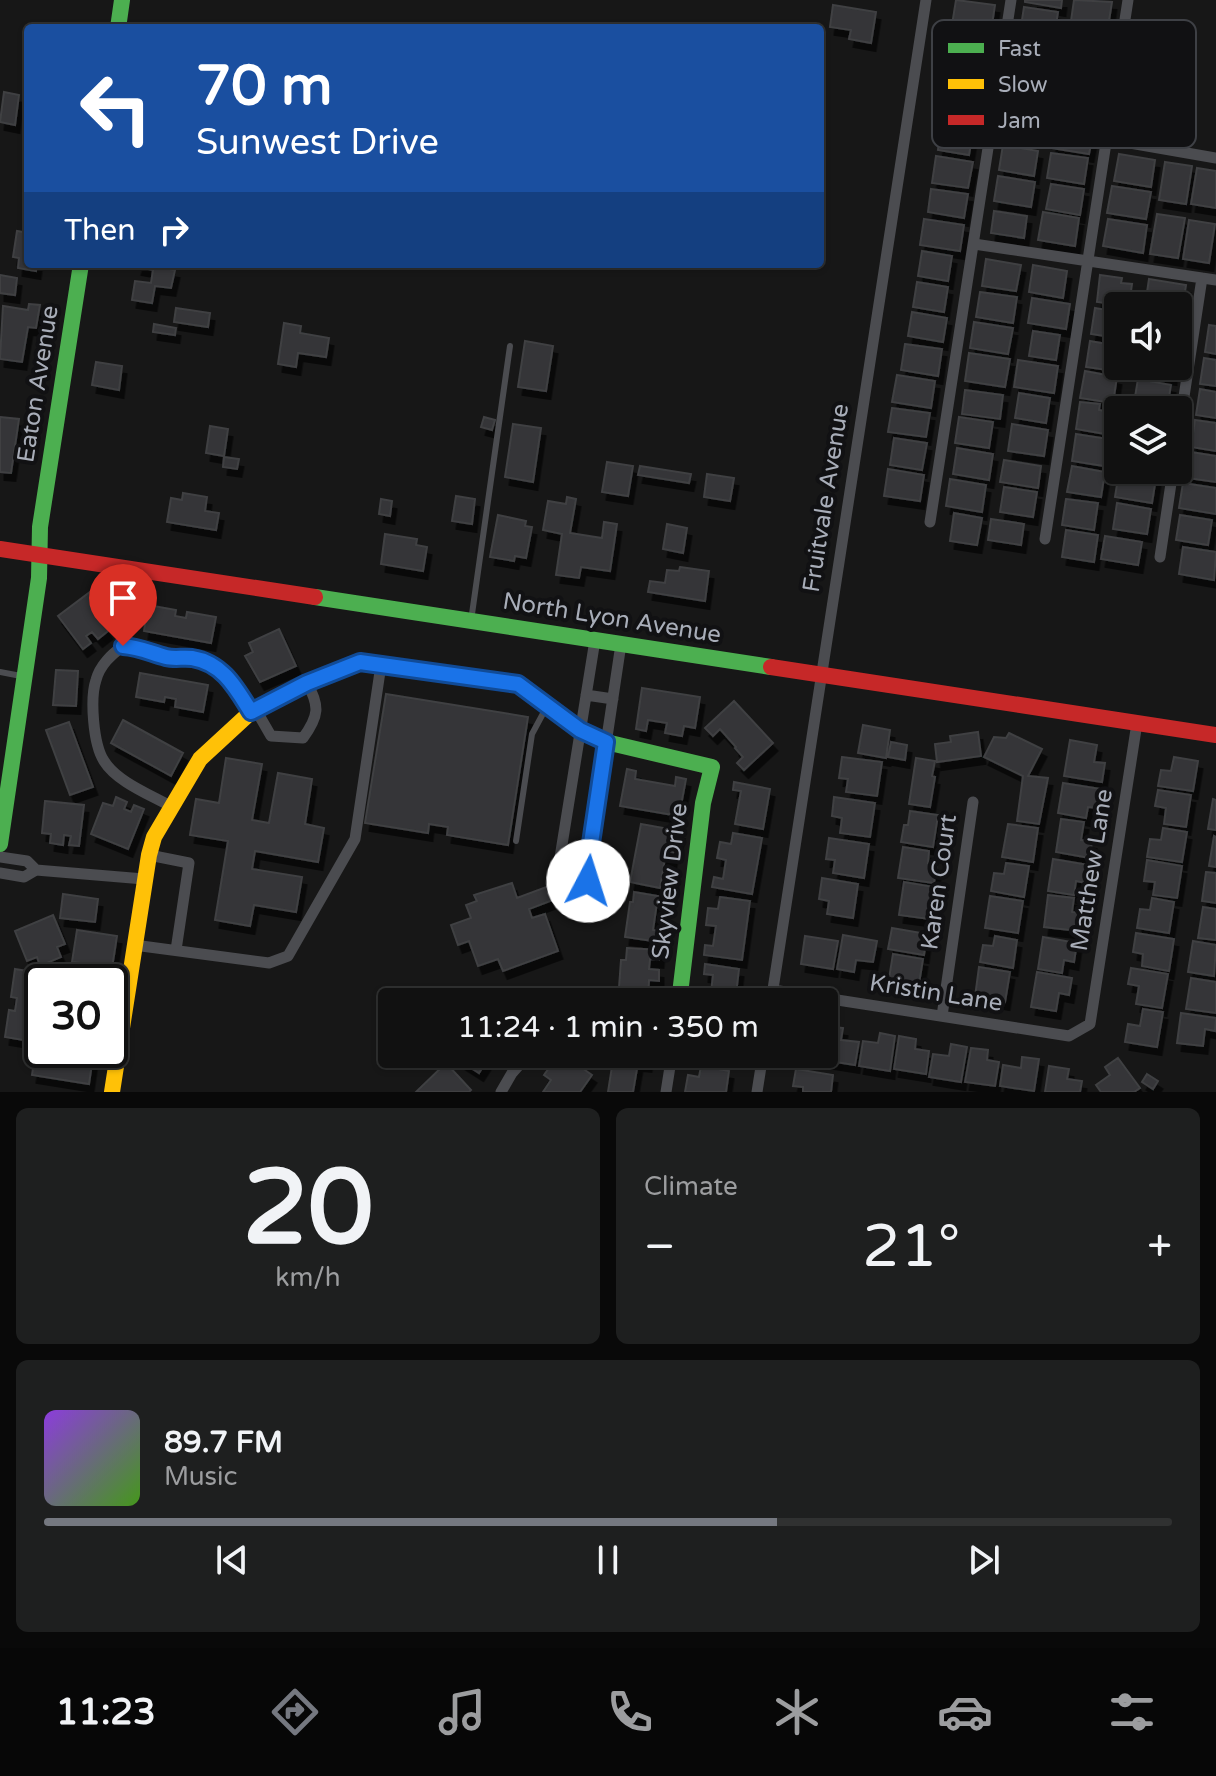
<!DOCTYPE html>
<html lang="en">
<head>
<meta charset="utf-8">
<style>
	body { margin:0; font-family:"Varela Round",sans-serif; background:#1e1f1f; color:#f1f3f6; height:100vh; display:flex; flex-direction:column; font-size:30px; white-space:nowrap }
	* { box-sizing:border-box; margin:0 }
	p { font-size:26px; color:#9c9d9f }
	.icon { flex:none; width:44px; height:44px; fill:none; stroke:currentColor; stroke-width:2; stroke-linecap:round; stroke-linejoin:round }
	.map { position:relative; height:1092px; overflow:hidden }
	.details { display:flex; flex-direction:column; gap:16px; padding:16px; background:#090909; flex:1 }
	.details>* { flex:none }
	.guide { position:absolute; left:24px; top:24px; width:800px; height:244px; border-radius:8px; box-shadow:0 2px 6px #0004,0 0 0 2px #303131; background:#1a4fa0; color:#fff; overflow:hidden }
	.controls { position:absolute; left:1104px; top:292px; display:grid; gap:16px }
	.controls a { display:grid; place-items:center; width:88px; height:88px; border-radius:8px; background:#111; box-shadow:0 2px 6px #0004,0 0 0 2px #303131; font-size:40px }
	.speed { position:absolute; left:24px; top:964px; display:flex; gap:16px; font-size:40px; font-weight:700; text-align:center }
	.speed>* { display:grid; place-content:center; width:104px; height:104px; border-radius:50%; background:#111; box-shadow:0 2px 6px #0004,0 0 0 2px #303131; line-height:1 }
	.speed .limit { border:4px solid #111; border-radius:12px; background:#fff; color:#111 }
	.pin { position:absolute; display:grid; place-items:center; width:68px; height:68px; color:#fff; margin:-82px -34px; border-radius:50% 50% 50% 0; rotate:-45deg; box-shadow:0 0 8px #0007 }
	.pin .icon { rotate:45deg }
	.me { position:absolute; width:88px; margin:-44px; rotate:5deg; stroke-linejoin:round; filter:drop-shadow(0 0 6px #0008) }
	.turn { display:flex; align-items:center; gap:28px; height:168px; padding:0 40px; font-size:36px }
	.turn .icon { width:104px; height:104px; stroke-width:2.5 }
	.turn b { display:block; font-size:56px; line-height:68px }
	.then { display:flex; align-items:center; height:76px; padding:0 40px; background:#0003; gap:16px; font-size:30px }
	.big { font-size:60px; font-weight:600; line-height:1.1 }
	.details .tile { flex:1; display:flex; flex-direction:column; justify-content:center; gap:12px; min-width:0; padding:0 28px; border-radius:12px; background:#1e1f1f }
	.details .dial { align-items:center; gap:0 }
	.dial b { font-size:104px; line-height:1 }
	.song { display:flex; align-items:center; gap:24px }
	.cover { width:96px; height:96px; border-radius:12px; background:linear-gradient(135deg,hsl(270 70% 55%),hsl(100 70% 35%)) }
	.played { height:8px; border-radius:4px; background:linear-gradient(90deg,#757880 65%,#303131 65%) }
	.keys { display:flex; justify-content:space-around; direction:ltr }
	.heat { display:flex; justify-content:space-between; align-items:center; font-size:44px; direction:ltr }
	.details .tiles { flex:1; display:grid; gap:16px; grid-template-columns:1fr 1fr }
	.tile:last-child { grid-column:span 2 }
	.trip { position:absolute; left:378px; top:988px; width:460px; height:80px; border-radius:8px; background:#111; box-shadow:0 2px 6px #0004,0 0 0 2px #303131; font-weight:600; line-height:80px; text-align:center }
	.tabs { display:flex; height:128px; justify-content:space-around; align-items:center; background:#070707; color:#9c9d9f }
	.tabs .icon { width:56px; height:56px }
	.tabs .on { color:#757880 }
	.tabs b { font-size:36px; color:#f1f3f6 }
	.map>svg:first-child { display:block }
	.building { fill:#343537; stroke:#3f4043; stroke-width:2; filter:url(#shadow) }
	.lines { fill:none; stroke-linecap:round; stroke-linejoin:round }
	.lane { stroke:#4b4c50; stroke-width:6 }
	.street { stroke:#4b4c50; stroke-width:11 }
	.fast { stroke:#4caf50; stroke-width:16 }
	.slow { stroke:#ffc107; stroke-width:16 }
	.jam { stroke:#c62828; stroke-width:16 }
	.route-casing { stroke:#114b97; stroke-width:20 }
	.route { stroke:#1a73e8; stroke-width:14 }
	.labels { text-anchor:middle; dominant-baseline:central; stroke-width:8; stroke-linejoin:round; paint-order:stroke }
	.street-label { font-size:24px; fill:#a8adb8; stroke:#111113 }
	.key { fill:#111113; stroke:#3e4045; stroke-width:2 }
	.key-label { font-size:22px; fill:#a8adb8 }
</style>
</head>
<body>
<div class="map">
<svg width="1216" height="1092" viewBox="0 0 1216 1092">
	<defs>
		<filter id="shadow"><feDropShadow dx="4.5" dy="8" stdDeviation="0" flood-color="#0009"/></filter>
	</defs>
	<rect width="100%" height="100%" fill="#171717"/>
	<path class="building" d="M956 0 995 5 991 31 952 25Z
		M1025 0H1062L1061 8 1025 2Z
		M1074 0 1112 2 1108 27 1071 21Z
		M833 5 876 12 871 43 849 39 851 30 830 27Z
		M1024 7 1058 12 1054 38 1020 33Z
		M4 92 19 95 15 125 0 122Z
		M1055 122 1094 128 1089 154 1051 148Z
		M941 126 973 131 969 155 938 150Z
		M1003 145 1038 151 1034 176 999 170Z
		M1051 153 1088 158 1084 184 1047 178Z
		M1119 154 1155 160 1151 187 1114 181Z
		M936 156 973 162 968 188 932 183Z
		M1165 162 1192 166 1186 204 1159 200Z
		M1197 168 1216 171V208L1191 204Z
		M998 176 1035 182 1031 207 994 201Z
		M1051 184 1084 189 1080 215 1046 209Z
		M1112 186 1151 192 1146 219 1107 213Z
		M931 189 968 194 964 218 928 212Z
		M994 211 1027 216 1024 238 991 233Z
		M1043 212 1079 218 1075 246 1038 240Z
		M26 213 28 214V264H37L36 271 18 268 19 258 13 257 17 231 23 232Z
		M1157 214 1185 218 1178 258 1150 254Z
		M924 219 964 225 960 251 920 245Z
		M1108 219 1147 225 1143 253 1103 246Z
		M1189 220 1215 224 1209 263 1183 259Z
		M922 251 952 256 948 281 918 276Z
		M986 259 1021 265 1016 291 982 286Z
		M138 264H158L157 267 175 270 171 288 155 286 152 303 132 300 135 281 151 283 153 270 137 267Z
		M1033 265 1067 271 1063 298 1029 292Z
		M0 275 17 278 15 295 0 293Z
		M1100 275 1122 278 1121 283 1132 284 1129 306 1097 302Z
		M1149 279 1186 285 1182 312H1178V306H1145Z
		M917 282 948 287 944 312 913 307Z
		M980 292 1017 297 1013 323 976 317Z
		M1032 298 1070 304 1066 329 1028 323Z
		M29 304 40 305 36 328 28 327 22 362 0 359 3 306 28 310Z
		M176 308 210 313 208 327 174 322Z
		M1095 308 1118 312V338L1091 334Z
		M912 312 947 318 943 342 908 336Z
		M974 322 1013 328 1008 354 970 348Z
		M284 323 301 326 300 333 329 338 326 357 298 353 296 367 278 364Z
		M154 324 176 328 175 335 153 332Z
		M1209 325 1216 326V354L1205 352Z
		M1033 331 1060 335 1056 360 1029 356Z
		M525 341 553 346 546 391 518 387Z
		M1090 341 1118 346 1115 371 1086 367Z
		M905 344 942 349 938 376 901 370Z
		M969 353 1010 359 1005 387 965 381Z
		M1204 358 1216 360V386L1200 384Z
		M1018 360 1058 366 1054 393 1014 387Z
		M96 362 122 366 119 390 92 385Z
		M1135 366H1173L1172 377 1134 371Z
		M1085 371 1117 377 1113 403 1080 398Z
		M897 375 935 381 931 408 892 402Z
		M1138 379 1171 385 1167 409 1134 403Z
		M1200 389 1216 392V418L1196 415Z
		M965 390 1003 395 1000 419 962 414Z
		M1019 393 1050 398 1046 423 1015 418Z
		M1080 402 1100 404 1099 410 1115 413 1111 435 1076 429Z
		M892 408 930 413 926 437 888 432Z
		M0 417 19 419 11 473 0 472Z
		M484 417 495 420 492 430 481 427Z
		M959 417 993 422 989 448 955 443Z
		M1195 420 1216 423V451L1191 447Z
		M513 424 541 428 533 482 505 477Z
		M1012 424 1048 430 1044 456 1008 451Z
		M210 426 228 429 224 456 206 453Z
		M1076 434 1108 439 1104 466 1072 461Z
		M894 438 927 443 922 470 890 465Z
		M957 448 993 454 989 480 953 474Z
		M1191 452 1216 456V482L1187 478Z
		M224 457 239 459 237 469 223 467Z
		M1004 460 1041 466 1038 488 1000 482Z
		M607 462 633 466 628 496 602 492Z
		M640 466 691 474 689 483 638 475Z
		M1072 466 1105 472 1101 497 1067 492Z
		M888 469 924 475 920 501 884 496Z
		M1119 472 1156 478 1152 503 1115 497Z
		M707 474 734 478 730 501 704 497Z
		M950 479 986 485 982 512 946 506Z
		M1183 483 1216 488V514L1179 508Z
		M1004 487 1037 492 1033 517 1000 512Z
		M183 493 207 497 205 511 219 513 216 530 167 522 171 498 182 500Z
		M456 496 475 499 472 524 452 521Z
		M567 497 576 499 570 533 602 538 604 522 617 524 610 571 581 567 579 578 556 575 562 534 543 530 548 501 566 504Z
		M381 499 392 501 390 516 379 514Z
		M1066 499 1098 503 1094 530 1062 525Z
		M1117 503 1151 509 1147 534 1113 529Z
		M954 513 982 518 977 545 950 541Z
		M498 515 526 521 525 526 532 527 526 558 515 556 514 561 490 557Z
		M1180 515 1212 520 1208 545 1176 540Z
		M991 519 1024 524 1021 545 988 540Z
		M667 524 687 528 683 553 663 549Z
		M1066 530 1098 535 1094 562 1062 557Z
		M385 534 417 539 416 545 427 547 423 571 381 564Z
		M1105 536 1142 542 1138 565 1101 559Z
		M1183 547 1216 552 1214 580 1179 574Z
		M680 567 709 571 705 601 648 592 650 581 665 583 667 570 679 571Z
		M90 592 110 618 103 624 108 631 98 639 92 632 86 636 91 643 83 649 58 616Z
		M148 605 176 610 175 616 186 618 187 612 216 617 211 643 144 631Z
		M279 629 296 666 260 682 245 656 253 652 249 643Z
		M56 670 78 671 76 706 53 705Z
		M140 673 208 685 203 712 175 707 176 699 165 697 164 702 136 697Z
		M642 688 700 697 695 728 684 726 682 736 665 733 667 723 648 720 646 731 636 729Z
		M386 694 528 717 508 845 447 835 448 827 429 824 428 833 365 823Z
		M734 701 773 743 744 770 737 763 743 757 735 748 736 747 720 729 713 736 705 728Z
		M123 720 183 753 171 776 111 743Z
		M69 722 93 787 70 795 46 730Z
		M863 725 890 730 886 758 858 753Z
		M978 732 981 756 937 762 935 744 951 742 950 736Z
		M1009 733 1042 749 1028 776 1048 778 1039 824 1017 821 1023 776 984 757 994 737 1006 738Z
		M1070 740 1097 745 1094 762 1105 763 1102 782 1064 776Z
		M891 742 907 745 905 760 888 757Z
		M842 757 882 762 877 796 846 792 848 779 839 778Z
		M1174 757 1198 761 1193 791 1158 786 1161 770 1171 771Z
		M226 758 262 764 252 820 269 823 278 773 312 779 305 824 324 828 318 862 255 851 252 869 302 877 296 912 254 905 250 926 215 920 228 841 190 835 196 799 219 803Z
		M916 758 935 761 932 776 935 777 930 807 909 804Z
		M627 769 636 771 635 779 675 786 676 777 686 779 679 816 620 806Z
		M734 782 770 789 763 829 735 824 741 791 733 790Z
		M1063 783 1101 789 1097 808 1088 807 1086 818 1058 813Z
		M1158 790 1191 795 1186 827 1164 824 1166 808 1155 806Z
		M116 797 127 802 124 809 131 812 134 805 144 809 128 849 91 834 103 803 113 806Z
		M834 797 875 803 870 837 840 833 842 818 832 816Z
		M1213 799 1216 800V830L1208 829Z
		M45 801 84 805 79 846 69 845 71 836 64 835 63 845 50 843 51 834 42 833Z
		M910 811 938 815 933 847 901 842 904 825H908Z
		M1061 819 1084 822 1081 840 1092 841 1090 858 1056 852Z
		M641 824 680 831 678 841 668 839 666 848 674 849 672 859 665 858 660 888 630 882Z
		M1008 824 1038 828 1033 862 1002 857Z
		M1163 828 1187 832 1182 862 1147 857 1150 839 1161 840Z
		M733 833 762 838 752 894 712 887 714 877 723 879 726 860 717 858 720 842 731 844Z
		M1214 836 1216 837V867L1209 866Z
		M829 838 869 844 864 878 833 873 835 860 826 859Z
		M903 847 929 851 928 863 937 864 934 883 898 878Z
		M1053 859 1089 865 1086 883 1076 881 1074 895 1048 891Z
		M1147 860 1182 866 1177 898 1153 895 1155 882 1144 881Z
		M1006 863 1029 866 1024 897 991 891 994 873 1004 874Z
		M1206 872 1216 873V903L1202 901Z
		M822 878 858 884 853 918 827 914 829 901 819 899Z
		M904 882 934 887 929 919 899 915Z
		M512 883 517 898 549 886 553 900 529 909 532 918 545 914 558 951 503 971 498 959 478 966 469 941 458 945 451 925 471 918 466 905 477 901 474 895Z
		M634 892 658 896 653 930 661 931 660 942 625 937 630 902H633Z
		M63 894 98 899 95 922 60 918Z
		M1048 895 1074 898 1072 912 1080 913 1078 931 1044 927Z
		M990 896 1023 901 1018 933 985 928Z
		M720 897 750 901 742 960 704 955 705 945 713 946 716 926 706 925 708 908 718 909Z
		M1152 898 1174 902 1169 933 1137 928 1140 909 1150 910Z
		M1203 907 1216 909V940L1198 938Z
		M53 915 65 944 57 947 61 957 40 966 37 957 27 961 15 931Z
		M892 928 927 934 924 955 888 949Z
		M77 930 117 936 112 968 105 967 103 976 80 973 81 963 72 962Z
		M1136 933 1174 939 1169 971 1142 966 1143 954 1133 952Z
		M843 935 877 941 873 962 856 960 854 972 837 969Z
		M805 936 838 941 833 969 801 964Z
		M995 936 1017 940 1013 968 980 962 983 945 993 946Z
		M1043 937 1077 943 1074 962 1064 960 1062 973 1038 969Z
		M1193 941 1216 945 1214 976 1188 972Z
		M627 948 660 950 659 960 650 959 649 969 659 970V981L649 980 648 999H656V1002H618L621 960H626Z
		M893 954 923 959 918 990 888 985Z
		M705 964 739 969 735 1002H710L713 975 704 974Z
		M979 967 1010 972 1005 1002 975 997Z
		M1131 968 1168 974 1162 1008 1136 1004 1139 986 1128 984Z
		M15 969 40 973 30 1041 5 1037 9 1010 15 1011 17 998 11 997Z
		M1037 972 1072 978 1069 995 1059 993 1056 1011 1031 1007Z
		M1191 978 1216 982V1013L1186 1009Z
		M1143 1009 1163 1012 1157 1047 1125 1042 1128 1024 1140 1026Z
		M1181 1013 1216 1018 1215 1031 1205 1029 1203 1046 1177 1043Z
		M828 1026 843 1028 841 1040 859 1042 855 1065 823 1060Z
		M880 1033 895 1036 890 1071 859 1066 863 1041 878 1043Z
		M899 1036 916 1039 915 1049 929 1051 926 1074 894 1069Z
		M37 1043 42 1044V1050H94L89 1084 32 1075Z
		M951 1044 967 1047 961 1082 929 1077 933 1054 949 1056Z
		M971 1048 988 1050 987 1060 999 1062 995 1086 965 1082Z
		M461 1054H491L479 1073 457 1059Z
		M614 1054H649L647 1064 638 1063 633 1092H608Z
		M1022 1057 1039 1059 1034 1091 1000 1086 1003 1065 1021 1068Z
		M1118 1058 1140 1088 1134 1092H1101L1096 1085 1110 1075 1105 1067Z
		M569 1059 592 1075 580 1092H543L551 1080 544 1075 554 1061 563 1068Z
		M446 1063 471 1090 469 1092H416Z
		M701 1066 729 1071 726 1092H685L688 1075 699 1077Z
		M1049 1066 1069 1069 1067 1079 1082 1081 1080 1092H1045Z
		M796 1069 833 1075 831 1092H803V1087L793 1086Z
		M1147 1074 1158 1081 1153 1089 1142 1082Z"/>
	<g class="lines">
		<path class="lane" d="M471 621 510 346
			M0 672 21 676
			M516 841 532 734 546 708"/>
		<path class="street" d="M1107 139 1216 158
			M974 244 1216 280
			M1178 436 1202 278
			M930 522 1011 0
			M1045 539 1128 0
			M1160 557 1173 470
			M586 695 613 699
			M256 710 271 736 303 738C319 716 320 706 307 683
			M172 807C151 795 117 782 104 761 93 744 90 698 96 680 100 665 111 655 123 646 139 647 151 653 166 657 174 659 183 657 192 659 223 663 236 688 251 712
			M149 855 189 863 176 950
			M0 857 27 861 36 870
			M556 884a16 16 0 1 1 32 0a16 16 0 1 1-32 0Z
			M0 873 24 877 36 870 144 879
			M557 876 595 640
			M586 877 621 644
			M134 945 269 963 288 956 355 839 381 665
			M773 990 1069 1036 1090 1024 1137 723
			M771 1002 926 0
			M942 1016 973 802
			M110 1017 123 1018
			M746 1054 763 1057
			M501 1092 512 1073 529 1054
			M666 1092 672 1054
			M757 1092 763 1054"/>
		<path class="fast" d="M118 28 122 0
			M315 597 771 667
			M494 681 518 684 580 730 606 742 712 767 703 803 679 1002
			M0 844 39 578 40 527 81 264"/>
		<path class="slow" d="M112 1092 149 855 154 837 200 759 251 712 307 683 360 662 494 681"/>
		<path class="jam" d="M0 549 315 597
			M771 667 1216 735"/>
	</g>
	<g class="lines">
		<g class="route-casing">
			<path id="route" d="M123 646C139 647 151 653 166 657 174 659 183 657 192 658 223 663 236 688 251 712L307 683 360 662 518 684 580 730 606 742 586 877 588 881"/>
		</g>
		<use href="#route" class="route"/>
	</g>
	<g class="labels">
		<g class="street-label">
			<text transform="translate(38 384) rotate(-81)">Eaton Avenue</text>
			<text transform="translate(826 498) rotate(-81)">Fruitvale Avenue</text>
			<text transform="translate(612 618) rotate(9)">North Lyon Avenue</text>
			<text transform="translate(1092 870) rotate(-81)">Matthew Lane</text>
			<text transform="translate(670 881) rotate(-83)">Skyview Drive</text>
			<text transform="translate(939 882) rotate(-82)">Karen Court</text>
			<text transform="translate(936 993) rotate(9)">Kristin Lane</text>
		</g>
	</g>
	<rect x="932" y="20" width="264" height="128" rx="12" class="key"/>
	<rect x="948" y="43" width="36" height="10" fill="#4caf50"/>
	<rect x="948" y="79" width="36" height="10" fill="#ffc107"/>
	<rect x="948" y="115" width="36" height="10" fill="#c62828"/>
	<g class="key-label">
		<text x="998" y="56">Fast</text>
		<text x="998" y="92">Slow</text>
		<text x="998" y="128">Jam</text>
	</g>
</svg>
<div class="controls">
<a><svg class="icon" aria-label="sound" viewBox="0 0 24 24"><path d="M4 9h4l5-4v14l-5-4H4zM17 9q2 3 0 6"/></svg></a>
<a><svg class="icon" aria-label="layers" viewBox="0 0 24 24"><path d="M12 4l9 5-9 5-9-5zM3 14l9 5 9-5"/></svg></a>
</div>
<div class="speed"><div class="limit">30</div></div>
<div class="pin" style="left:123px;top:646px;background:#d93025"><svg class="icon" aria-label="arrive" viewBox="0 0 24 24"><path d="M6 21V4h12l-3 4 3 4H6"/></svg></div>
<svg class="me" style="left:588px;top:881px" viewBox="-20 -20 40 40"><circle r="19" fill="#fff"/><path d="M0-13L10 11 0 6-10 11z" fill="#1a73e8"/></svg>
<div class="trip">11:24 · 1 min · 350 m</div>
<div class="guide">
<div class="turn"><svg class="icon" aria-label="left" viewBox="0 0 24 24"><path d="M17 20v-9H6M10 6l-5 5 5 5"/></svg><div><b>70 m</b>Sunwest Drive</div></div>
<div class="then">Then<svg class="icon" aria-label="right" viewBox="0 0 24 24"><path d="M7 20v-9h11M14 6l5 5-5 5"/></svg></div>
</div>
</div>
<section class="details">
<div class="tiles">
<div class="tile dial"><b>20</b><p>km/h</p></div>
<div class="tile"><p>Climate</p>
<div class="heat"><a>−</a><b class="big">21°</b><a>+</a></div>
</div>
<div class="tile">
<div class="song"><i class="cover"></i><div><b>89.7 FM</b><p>Music</p></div></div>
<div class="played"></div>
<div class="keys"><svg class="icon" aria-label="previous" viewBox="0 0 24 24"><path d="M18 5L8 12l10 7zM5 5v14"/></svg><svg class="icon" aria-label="pause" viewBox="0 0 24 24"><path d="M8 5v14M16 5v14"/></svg><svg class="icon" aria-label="next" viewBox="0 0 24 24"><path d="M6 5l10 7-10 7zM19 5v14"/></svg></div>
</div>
</div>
</section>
<nav class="tabs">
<b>11:23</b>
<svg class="icon on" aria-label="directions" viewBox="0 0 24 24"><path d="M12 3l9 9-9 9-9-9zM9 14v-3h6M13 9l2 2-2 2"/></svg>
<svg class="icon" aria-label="music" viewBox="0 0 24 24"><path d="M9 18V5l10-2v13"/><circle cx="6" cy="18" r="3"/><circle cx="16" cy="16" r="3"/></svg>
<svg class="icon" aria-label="phone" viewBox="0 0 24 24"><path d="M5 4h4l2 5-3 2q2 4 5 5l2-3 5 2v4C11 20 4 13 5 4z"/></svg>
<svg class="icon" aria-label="climate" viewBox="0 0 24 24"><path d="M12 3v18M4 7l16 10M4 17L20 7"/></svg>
<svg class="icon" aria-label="car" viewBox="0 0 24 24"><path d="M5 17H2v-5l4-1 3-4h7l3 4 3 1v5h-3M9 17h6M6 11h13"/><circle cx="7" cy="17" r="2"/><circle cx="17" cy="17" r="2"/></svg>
<svg class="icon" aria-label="filters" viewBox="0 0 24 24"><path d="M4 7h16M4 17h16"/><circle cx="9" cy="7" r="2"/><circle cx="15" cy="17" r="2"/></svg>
</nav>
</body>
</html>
